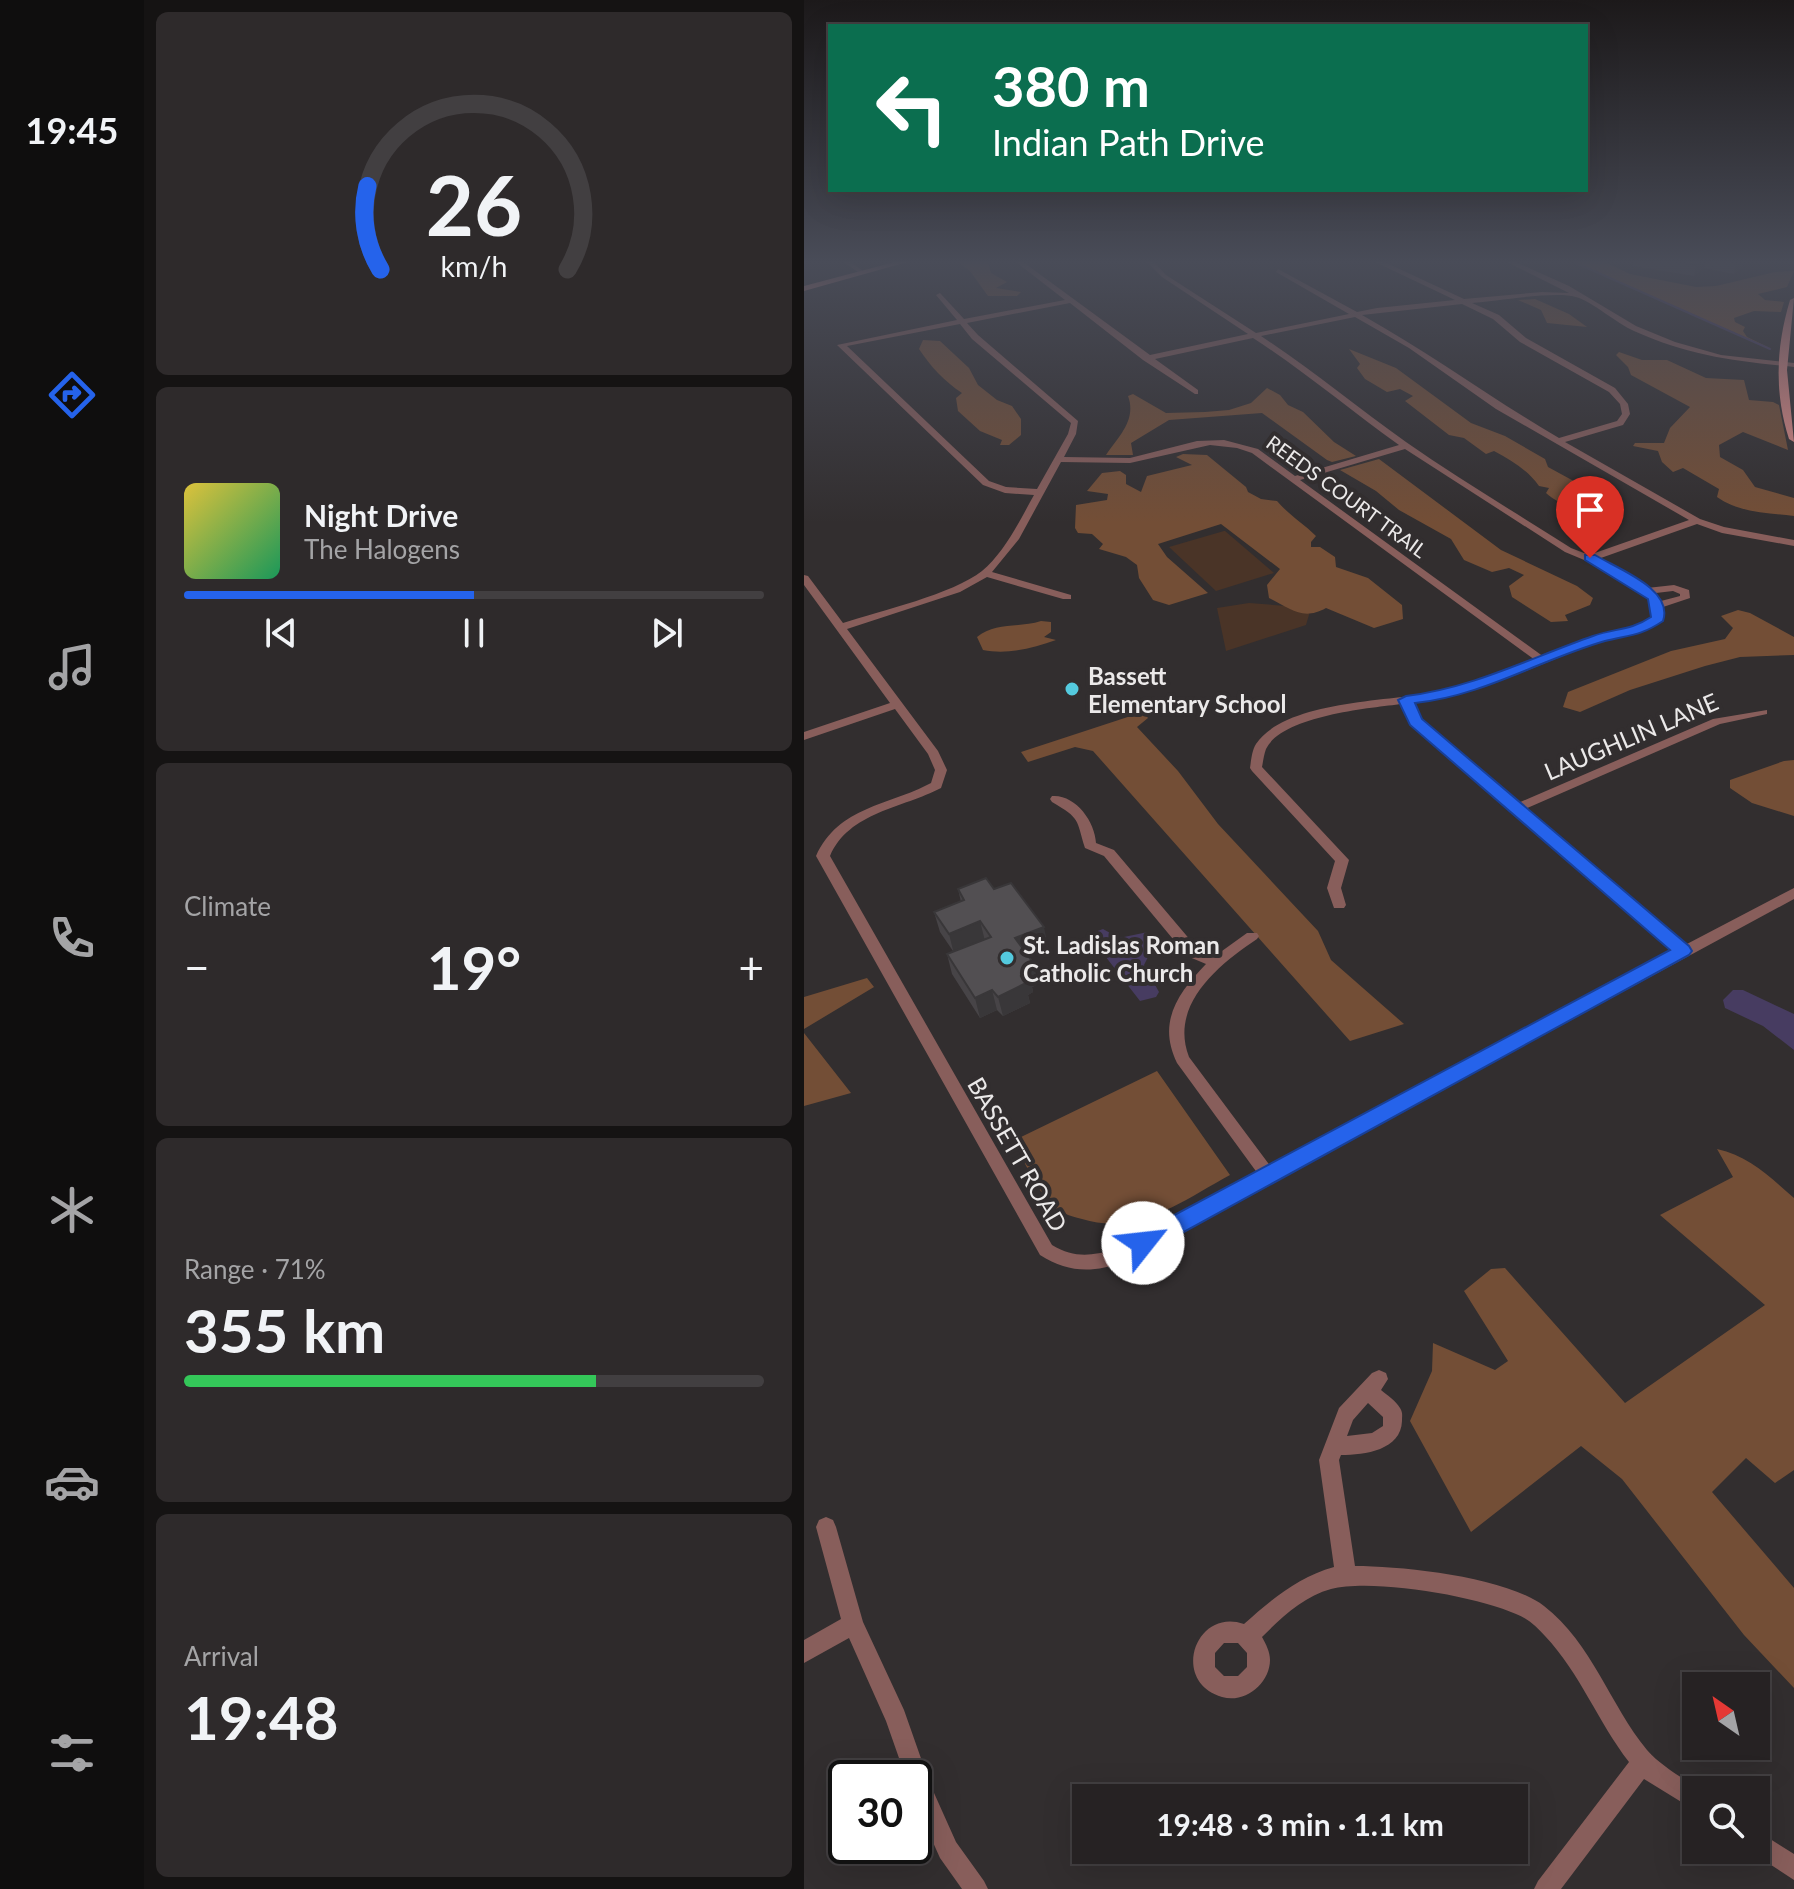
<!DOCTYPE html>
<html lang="en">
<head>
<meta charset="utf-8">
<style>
	body { margin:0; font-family:Lato,sans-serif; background:#2e2a2b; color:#f1f3f6; height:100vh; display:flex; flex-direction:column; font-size:30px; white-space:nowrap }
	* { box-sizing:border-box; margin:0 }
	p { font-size:26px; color:#a4a4a6 }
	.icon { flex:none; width:44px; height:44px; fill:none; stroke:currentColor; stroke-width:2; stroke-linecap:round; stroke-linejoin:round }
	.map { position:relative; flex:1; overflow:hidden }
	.side { display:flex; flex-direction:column; gap:12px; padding:12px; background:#151313; width:660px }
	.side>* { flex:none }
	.top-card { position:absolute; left:24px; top:24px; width:760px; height:168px; border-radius:0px; box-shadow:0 8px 32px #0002,0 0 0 2px #423f41; background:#0b6e4f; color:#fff; overflow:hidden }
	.needle { width:52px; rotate:326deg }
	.tools { position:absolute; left:878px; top:1672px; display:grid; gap:16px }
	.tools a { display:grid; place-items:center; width:88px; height:88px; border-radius:0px; background:#262223; box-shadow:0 8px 32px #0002,0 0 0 2px #423f41; font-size:40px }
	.speed { position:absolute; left:24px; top:1760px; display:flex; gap:16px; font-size:40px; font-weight:700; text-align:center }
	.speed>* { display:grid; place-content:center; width:104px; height:104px; border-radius:50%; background:#262223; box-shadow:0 8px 32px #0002,0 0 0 2px #423f41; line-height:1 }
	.speed .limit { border:4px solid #111; border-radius:12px; background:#fff; color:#111 }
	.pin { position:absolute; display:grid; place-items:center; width:68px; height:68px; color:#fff; margin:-82px -34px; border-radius:50% 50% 50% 0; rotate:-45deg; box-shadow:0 0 8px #0007 }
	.pin .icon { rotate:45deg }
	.me { position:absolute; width:88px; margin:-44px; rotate:61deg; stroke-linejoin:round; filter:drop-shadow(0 0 6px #0008) }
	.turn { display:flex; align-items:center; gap:28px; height:168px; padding:0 32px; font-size:36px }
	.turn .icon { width:104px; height:104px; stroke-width:2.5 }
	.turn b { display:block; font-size:56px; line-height:68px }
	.big { font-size:60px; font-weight:700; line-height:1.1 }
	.side .widget { flex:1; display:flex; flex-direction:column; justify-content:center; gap:12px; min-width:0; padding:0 28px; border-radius:12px; background:#2e2a2b }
	.side .dial { align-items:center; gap:0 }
	.dial svg { height:208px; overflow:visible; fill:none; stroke:#423f41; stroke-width:7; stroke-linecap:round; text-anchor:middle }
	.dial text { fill:#f1f3f6; stroke:none }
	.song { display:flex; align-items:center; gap:24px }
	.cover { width:96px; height:96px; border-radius:12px; background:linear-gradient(135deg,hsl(50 70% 55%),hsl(150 70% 35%)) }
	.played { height:8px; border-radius:4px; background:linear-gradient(90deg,#2563eb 50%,#423f41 50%) }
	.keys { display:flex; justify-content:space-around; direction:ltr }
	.heat { display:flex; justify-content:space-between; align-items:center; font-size:44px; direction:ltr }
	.charge { height:12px; border-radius:6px; background:linear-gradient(90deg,#34c759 71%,#423f41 0) }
	.trip { position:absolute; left:268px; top:1784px; width:456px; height:80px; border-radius:0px; background:#262223; box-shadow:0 8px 32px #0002,0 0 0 2px #423f41; font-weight:700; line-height:80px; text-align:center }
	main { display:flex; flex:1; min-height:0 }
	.tab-bar { display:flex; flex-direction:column; width:144px; justify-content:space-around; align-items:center; background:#0f0e0e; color:#a4a4a6 }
	.tab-bar .icon { width:56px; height:56px }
	.tab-bar .selected { color:#2563eb }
	.tab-bar b { font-size:36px; color:#f1f3f6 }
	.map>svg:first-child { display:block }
	.green { fill:#4a3427 }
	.forest { fill:#734e36 }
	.water { fill:#473c61 }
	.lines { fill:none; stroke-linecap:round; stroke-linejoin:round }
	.stream { stroke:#473c61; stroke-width:2 }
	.minor { fill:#885e5b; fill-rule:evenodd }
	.major { fill:#df8b86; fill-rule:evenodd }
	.wall { fill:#474447 }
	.shaded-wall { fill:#393739 }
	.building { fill:#524f52; stroke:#393739; stroke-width:2 }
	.route { fill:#2563eb; stroke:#184099; stroke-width:2 }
	.poi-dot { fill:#54cade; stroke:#322e2f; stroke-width:3 }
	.labels { text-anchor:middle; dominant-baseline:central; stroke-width:8; stroke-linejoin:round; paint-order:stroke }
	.far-street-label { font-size:20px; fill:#ebe9e9; stroke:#322e2f }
	.poi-label { font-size:24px; font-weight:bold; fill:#ebe9e9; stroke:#322e2f; text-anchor:start }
	.street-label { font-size:24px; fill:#ebe9e9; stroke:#322e2f }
</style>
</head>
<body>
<main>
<nav class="tab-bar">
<b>19:45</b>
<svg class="icon selected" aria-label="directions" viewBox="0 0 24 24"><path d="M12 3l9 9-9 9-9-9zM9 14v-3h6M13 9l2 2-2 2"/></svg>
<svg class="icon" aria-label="music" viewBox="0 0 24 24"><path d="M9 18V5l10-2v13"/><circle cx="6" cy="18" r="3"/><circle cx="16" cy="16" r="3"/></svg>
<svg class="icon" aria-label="phone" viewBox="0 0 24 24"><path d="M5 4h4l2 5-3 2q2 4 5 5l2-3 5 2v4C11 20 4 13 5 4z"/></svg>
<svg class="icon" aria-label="climate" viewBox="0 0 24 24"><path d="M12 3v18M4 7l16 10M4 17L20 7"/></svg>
<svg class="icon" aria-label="car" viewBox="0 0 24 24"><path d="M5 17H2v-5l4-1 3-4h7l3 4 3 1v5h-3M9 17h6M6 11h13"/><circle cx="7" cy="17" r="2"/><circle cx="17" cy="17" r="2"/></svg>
<svg class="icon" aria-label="filters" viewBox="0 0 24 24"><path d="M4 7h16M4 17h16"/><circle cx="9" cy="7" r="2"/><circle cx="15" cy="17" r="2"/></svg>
</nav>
<section class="side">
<div class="widget dial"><svg viewBox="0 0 100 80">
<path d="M14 69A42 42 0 1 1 86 69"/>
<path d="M14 69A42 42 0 0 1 9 37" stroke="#2563eb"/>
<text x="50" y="56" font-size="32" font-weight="700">26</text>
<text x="50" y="72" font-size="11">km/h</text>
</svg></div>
<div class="widget">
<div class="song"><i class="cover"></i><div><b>Night Drive</b><p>The Halogens</p></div></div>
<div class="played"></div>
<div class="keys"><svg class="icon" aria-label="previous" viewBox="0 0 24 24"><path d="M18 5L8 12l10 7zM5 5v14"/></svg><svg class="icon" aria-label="pause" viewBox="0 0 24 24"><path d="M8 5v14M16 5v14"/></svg><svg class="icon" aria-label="next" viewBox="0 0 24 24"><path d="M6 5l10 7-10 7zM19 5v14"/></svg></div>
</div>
<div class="widget"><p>Climate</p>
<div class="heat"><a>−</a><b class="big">19°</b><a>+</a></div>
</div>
<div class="widget"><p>Range · 71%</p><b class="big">355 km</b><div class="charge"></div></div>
<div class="widget"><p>Arrival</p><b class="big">19:48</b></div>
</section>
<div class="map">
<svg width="990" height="1889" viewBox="0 0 990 1889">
	<rect width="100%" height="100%" fill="#322e2f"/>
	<path class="green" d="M420 531H421L470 573 412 591 365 547Z
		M445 603 507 608 502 625 422 651 413 608Z"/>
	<path class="forest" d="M150 259H183L187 273 203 282 192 288 217 292 213 296H184L166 271Z
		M763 259H794L826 274 892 287 912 286 971 272 990 271 983 287 954 294 961 300 980 302 977 312 950 311 930 318 931 322 941 327 939 331 943 337 970 350Z
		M731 299 765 314 783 327 743 323 737 310 714 300Z
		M119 340 136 341 165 368 174 385 193 400 208 406 217 419V435L205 445H196L198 440 176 431 154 411 152 398 158 393C140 381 127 367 115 349Z
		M545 349 592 368 667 423 701 436 741 459 744 467 799 497 812 509C794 520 757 507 742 493L745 488 735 486C724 470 708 461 690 451L682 454 660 438 645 435 601 401 609 396 596 389 583 392 561 379 553 368 556 364Z
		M815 352 838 360H863L902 378 940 380 945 400 969 402 975 405 984 450 939 432 915 445 916 457 939 470 951 487 990 498V516C965 513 935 513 913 497L915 489 879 468 869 472 858 462 854 451 829 446 831 443H860L866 428 886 407 827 375 824 367 812 355Z
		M463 388 476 395 484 405 499 412 530 442 552 456 528 462 523 460 458 413 365 420 327 443 329 455H302C314 437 333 420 324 396L329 394 362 413 401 412 425 410 447 403Z
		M379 454 403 455 442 487 444 492 457 499 473 501C486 516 499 523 512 536L507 542V547H516L531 557 532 567 564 578 598 605 599 619 570 628 522 608C499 621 487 609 465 598L463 585 476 569 417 524 354 544 363 557 404 593 365 605 349 600 335 578 333 565 322 557 295 549 299 544 288 534 274 533 271 528 272 505 303 500 304 494 283 491 298 473 316 471 322 475V484L337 492 343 476 388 465 372 457Z
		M575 459 697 550 773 586 789 598 786 605 761 615 764 621 747 622 708 597 705 586 720 575 705 568 688 572 660 560 647 539 595 510 572 491 536 470Z
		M934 610 946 613 990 637V655L936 657 901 666 826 690 776 712 759 707 764 692 867 651 921 639 929 628 917 616Z
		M237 621 247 622V632L240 637 252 640C229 648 204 655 179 650L173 637C191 622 216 628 237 621Z
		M339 712 344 718 333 727 374 771 414 824 514 931 527 960 600 1024 546 1041 289 751 271 747 224 762 217 752Z
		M990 760V816L948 803 926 788V780L980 761Z
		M63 978 70 987 0 1029V997Z
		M0 1033 47 1093 0 1106Z
		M353 1071 426 1175C378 1201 334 1236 278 1219 251 1212 246 1207 232 1183 224 1169 212 1153 217 1137Z
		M913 1149C945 1156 966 1177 990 1198V1470L971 1483 942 1458 908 1492 990 1588V1688L940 1635 818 1479 777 1446 667 1532 606 1421 628 1371 629 1343 691 1370 704 1361 660 1291 687 1269 701 1268 821 1403 961 1305 856 1215 929 1177Z"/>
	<path class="water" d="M299 929 315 938 344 932 349 947 340 965 355 992 352 997 336 1001 291 943V932Z
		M929 990H939L990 1014V1050L959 1026 921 1008 919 1000Z"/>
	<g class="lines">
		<path class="stream" d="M763 259 966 349"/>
		<path class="minor" d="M35 259H42L62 273 57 274Z
			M208 259H215L346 355 444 334 358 277 340 259H347L362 275 452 333 545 314 472 272 474 269 553 312 573 308 651 300 569 261 568 259H574L660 299 738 292 765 293 697 259H705L765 286 832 326 871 342 917 355 990 363V367C931 361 885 356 830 331 812 323 789 302 772 297 750 291 693 301 668 303L695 315 722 338 811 388 824 404 826 414 819 425 761 442 896 519 920 527 990 540V546L918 533 893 524 794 559 843 588 870 585 885 590 886 598 859 607 858 620C836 634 811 637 787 645 727 667 673 696 609 703L616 719 714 803 909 719 963 710V714L916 724 721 809 881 945 990 888V899L320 1262C289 1273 264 1273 236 1255L12 856C35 806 84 806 127 783L131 770 124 754 91 709 0 740V732L86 703 0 585V575L4 576 39 623C76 611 149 594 178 571 201 552 216 520 230 495L201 493 179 485 33 345 153 320 132 295 136 293 160 319 261 300ZM266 303 339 360 391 394H394V390L351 359 449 338C500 371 546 410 595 445L491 476 454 449 420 440 393 441 326 458 260 457 272 434 274 421 174 335 163 323ZM658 304 689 319 716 342 805 392 816 404 818 414 813 421 755 438C688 399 626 353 558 315ZM551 317 605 348 692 409 885 520 785 555 767 548C712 513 655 479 602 442 553 407 507 369 457 336ZM156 324 168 339 267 423 264 434 233 489 202 487 185 481 43 346ZM406 445 433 448 448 453 731 660C702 672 674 685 644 691 594 701 482 699 452 744 448 750 447 761 446 768L448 771 531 861 523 888 530 908H540L542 905 537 888 545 860 458 767C459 762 460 754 462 749 478 716 565 708 598 704L607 723 870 951 467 1167 385 1057C365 1005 414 965 453 939L455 936 453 933H443L411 956 393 948 310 850 292 843C291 821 271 794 248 796L246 799 248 802C277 819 272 819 281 848L300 856 383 956 402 964C374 993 353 1022 373 1063L454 1174 310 1250C286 1256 270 1258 248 1245L26 856C45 812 99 808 137 788L143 770 134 751 43 629 156 592 183 577 259 599H267V595L188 572 215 539 257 462 326 463ZM601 449 761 552 797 567 845 598 849 605V617L833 625 782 640 740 657 496 480ZM869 591 876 594V596L857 601 852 593Z
			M575 1370 582 1373 584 1379 577 1390C583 1395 592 1401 596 1408 599 1413 598 1415 598 1421 597 1450 561 1455 537 1455L535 1460 551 1566C599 1566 702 1577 740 1606 788 1643 806 1705 843 1750 858 1767 879 1778 897 1790H892V1811L840 1779 757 1889H730L734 1881 825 1762C794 1722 776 1673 741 1636 733 1627 723 1618 712 1614 673 1596 568 1578 527 1589 500 1596 477 1618 458 1637 462 1644 466 1652 466 1660 466 1683 441 1704 418 1697 366 1682 391 1607 440 1624 467 1600 494 1577 530 1567L515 1460 535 1408 568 1373ZM564 1403 579 1417V1426L568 1433 543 1436 549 1420ZM420 1643H434L443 1653V1667L434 1676H420L411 1667V1653Z
			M22 1517 29 1520 32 1527 59 1622 100 1710 126 1784 152 1842 180 1881 184 1889H158L136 1858 110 1800V1778H102L82 1721 45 1638 0 1663V1640L37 1619 12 1527 15 1520Z
			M952 1830 990 1854V1880L944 1850H952Z"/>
		<path class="major" d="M102 259H114L0 291V286Z
			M990 298 983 370 990 442 985 439C970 392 972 347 986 300Z"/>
	</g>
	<path class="wall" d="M830 259H946L930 274 900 268 890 276 829 266Z
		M154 889H190L244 947 224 955 234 984 228 987 229 992 224 995 226 1003 199 1016 193 1010 176 1018 148 974 143 954 149 951 136 932 130 912 157 902Z"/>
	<path class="shaded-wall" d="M900 259H902L900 268 890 276 892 265Z
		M936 259H946L930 274 932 262Z
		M176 921 181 941 150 954 145 934Z
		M240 927 244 947 215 958 211 938Z
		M230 964 234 984 228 987 229 992 224 995 226 1003 199 1016 194 997 221 968Z
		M188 990 193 1010 176 1018 171 998Z"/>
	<path class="building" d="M854 259H900L892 265Z
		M911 259H936L932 262Z
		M182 878 190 889 207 883 240 927 211 938 230 964 221 968 225 972 217 976 222 983 194 997 188 990 171 998 143 954 187 937 176 921 145 934 130 912 160 900 154 889Z"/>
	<linearGradient id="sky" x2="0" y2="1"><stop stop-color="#1c191a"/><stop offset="0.5" stop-color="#494c58"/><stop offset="1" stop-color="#494c58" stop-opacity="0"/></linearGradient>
	<rect width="990" height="523" fill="url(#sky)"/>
	<path class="route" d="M781 555H791C814 569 870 589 859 621 837 636 825 635 801 641 735 660 679 696 611 703L618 719 885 946 888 951 885 955 347 1250 339 1253 331 1250 328 1243 331 1236 866 950 606 725 594 700 602 696C669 688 726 658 789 636 811 628 826 631 847 617L844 599 781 560Z"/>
	<g class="poi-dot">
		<circle cx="268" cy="689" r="8"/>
		<circle cx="203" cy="958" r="8"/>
	</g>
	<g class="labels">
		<g class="far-street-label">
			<text transform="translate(543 496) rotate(36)">REEDS COURT TRAIL</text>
		</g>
		<g class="poi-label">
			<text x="284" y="675">Bassett<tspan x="284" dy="28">Elementary School</tspan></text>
			<text x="219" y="944">St. Ladislas Roman<tspan x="219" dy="28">Catholic Church</tspan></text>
		</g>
		<g class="street-label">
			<text transform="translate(827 736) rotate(-23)">LAUGHLIN LANE</text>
			<text transform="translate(214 1154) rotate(60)">BASSETT ROAD</text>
		</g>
	</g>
</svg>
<div class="tools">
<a><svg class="needle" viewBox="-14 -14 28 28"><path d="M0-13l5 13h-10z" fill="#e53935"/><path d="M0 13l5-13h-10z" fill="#a4a4a6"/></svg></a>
<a><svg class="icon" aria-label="search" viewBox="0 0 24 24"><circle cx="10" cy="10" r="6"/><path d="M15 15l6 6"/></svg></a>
</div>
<div class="speed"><div class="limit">30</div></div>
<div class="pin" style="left:786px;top:558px;background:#d93025"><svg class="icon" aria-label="arrive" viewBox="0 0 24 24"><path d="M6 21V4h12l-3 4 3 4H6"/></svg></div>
<svg class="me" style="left:339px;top:1243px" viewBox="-20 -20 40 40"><circle r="19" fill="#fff"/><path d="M0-13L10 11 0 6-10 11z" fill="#2563eb"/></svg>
<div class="trip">19:48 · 3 min · 1.1 km</div>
<div class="top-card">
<div class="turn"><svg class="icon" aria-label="left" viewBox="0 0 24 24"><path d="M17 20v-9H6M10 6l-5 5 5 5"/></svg><div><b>380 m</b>Indian Path Drive</div></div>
</div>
</div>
</main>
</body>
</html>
